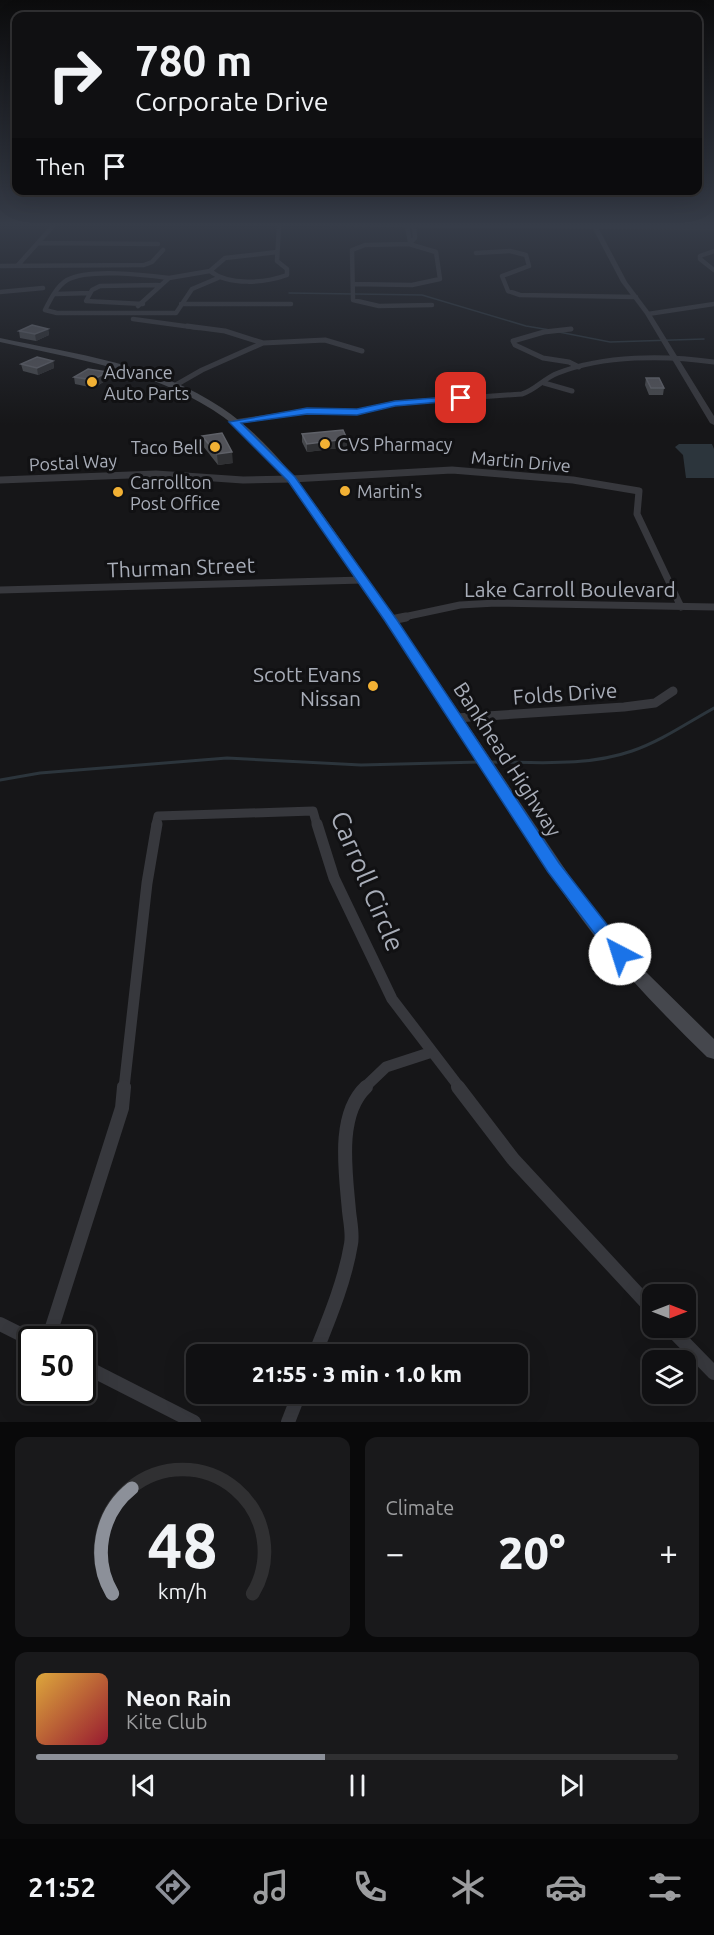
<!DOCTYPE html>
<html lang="en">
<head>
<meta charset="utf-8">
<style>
	body { margin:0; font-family:Ubuntu,sans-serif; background:#19191b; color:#f1f3f6; height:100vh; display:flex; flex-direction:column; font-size:22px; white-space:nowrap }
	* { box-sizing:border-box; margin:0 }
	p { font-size:20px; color:#9c9d9f }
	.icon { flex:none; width:33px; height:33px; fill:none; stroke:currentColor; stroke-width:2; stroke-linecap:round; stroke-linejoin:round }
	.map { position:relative; height:1422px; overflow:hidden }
	.details { display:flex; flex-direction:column; gap:15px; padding:15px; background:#09090a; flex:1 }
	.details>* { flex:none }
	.banner { position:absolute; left:12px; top:12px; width:690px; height:183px; border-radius:12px; box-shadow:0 6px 24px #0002,0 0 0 2px #303032; background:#101012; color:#f1f3f6; overflow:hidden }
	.needle { width:39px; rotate:90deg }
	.buttons { position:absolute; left:642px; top:1284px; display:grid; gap:12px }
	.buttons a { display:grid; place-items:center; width:54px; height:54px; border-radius:12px; background:#101012; box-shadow:0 6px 24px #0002,0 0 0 2px #303032; font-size:30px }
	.speed { position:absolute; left:18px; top:1326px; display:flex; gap:12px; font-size:30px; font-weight:700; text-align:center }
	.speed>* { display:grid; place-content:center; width:78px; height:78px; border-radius:50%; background:#101012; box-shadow:0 6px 24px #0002,0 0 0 2px #303032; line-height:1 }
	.speed .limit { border:3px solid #111; border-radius:9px; background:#fff; color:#111 }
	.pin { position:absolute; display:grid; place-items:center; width:51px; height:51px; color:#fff; margin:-26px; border-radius:12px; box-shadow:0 3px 9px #0006 }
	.me { position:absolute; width:66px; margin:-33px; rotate:320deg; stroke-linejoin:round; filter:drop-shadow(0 0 4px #0008) }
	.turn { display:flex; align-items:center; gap:21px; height:126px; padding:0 24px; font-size:27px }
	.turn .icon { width:78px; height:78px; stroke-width:2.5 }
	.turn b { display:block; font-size:42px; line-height:51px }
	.then { display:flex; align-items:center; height:57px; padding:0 24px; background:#0003; gap:12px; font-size:22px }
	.big { font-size:45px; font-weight:800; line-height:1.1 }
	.details .card { flex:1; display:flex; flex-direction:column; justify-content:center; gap:9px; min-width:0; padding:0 21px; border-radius:12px; background:#19191b }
	.details .dial { align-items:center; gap:0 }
	.dial svg { height:156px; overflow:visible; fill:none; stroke:#303032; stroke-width:7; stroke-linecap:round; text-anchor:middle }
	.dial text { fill:#f1f3f6; stroke:none }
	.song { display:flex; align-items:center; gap:18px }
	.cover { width:72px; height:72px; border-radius:9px; background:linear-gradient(135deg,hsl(40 70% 55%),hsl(350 70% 35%)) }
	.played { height:6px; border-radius:3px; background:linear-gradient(90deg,#8c9099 45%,#303032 45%) }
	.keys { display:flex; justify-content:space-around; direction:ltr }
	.heat { display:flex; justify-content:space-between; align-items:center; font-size:33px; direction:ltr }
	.details .tiles { flex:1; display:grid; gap:15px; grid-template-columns:1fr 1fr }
	.card:last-child { grid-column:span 2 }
	.trip { position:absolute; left:186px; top:1344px; width:342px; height:60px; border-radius:12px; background:#101012; box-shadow:0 6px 24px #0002,0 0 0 2px #303032; font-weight:800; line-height:60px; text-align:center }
	.dock { display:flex; height:96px; justify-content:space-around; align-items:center; background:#060607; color:#9c9d9f }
	.dock .icon { width:42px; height:42px }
	.dock .active { color:#8c9099 }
	.dock b { font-size:27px; color:#f1f3f6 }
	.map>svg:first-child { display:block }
	.water { fill:#2c353c }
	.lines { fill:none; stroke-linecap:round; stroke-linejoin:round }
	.stream-far1 { stroke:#2c353c; stroke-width:1.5 }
	.stream { stroke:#2c353c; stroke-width:3 }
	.minor-far5 { stroke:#37383d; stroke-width:4.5 }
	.minor-far4 { stroke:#37383d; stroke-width:5 }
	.minor-far3 { stroke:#37383d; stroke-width:7 }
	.minor-far2 { stroke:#37383d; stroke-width:9 }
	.minor-far1 { stroke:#37383d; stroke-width:11 }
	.minor { stroke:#37383d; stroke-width:14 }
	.tertiary { fill:#37383d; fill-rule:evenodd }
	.secondary { fill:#45474d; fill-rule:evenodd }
	.wall { fill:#47494d }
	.shaded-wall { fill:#2f3033 }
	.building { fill:#525359; stroke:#5f6168; stroke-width:1.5 }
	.route { fill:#1a73e8; stroke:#114b97; stroke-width:1.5 }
	.poi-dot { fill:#f2b134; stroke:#111113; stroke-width:2 }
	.labels { text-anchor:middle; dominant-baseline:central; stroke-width:6; stroke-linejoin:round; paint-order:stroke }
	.far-poi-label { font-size:18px; fill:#a8adb8; stroke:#111113; text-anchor:start }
	.far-street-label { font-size:18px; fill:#a8adb8; stroke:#111113 }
	.street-label { font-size:21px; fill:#a8adb8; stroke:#111113 }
	.poi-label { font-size:21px; fill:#a8adb8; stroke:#111113; text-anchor:end }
	.near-street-label { font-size:26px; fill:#a8adb8; stroke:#111113 }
</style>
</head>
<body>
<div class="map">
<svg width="714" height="1422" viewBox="0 0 714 1422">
	<rect width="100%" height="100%" fill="#161618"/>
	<path class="water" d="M679 444H712L714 449V478H686L683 455 675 447Z"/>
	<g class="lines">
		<path class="stream-far1" d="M289 293 422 295 526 326 550 330
			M559 332 610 342 704 339"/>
		<path class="stream" d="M489 762C536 762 586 767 632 751 661 741 687 723 714 708
			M0 780 40 773 227 758 361 765 480 762"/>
		<path class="minor-far5" d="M407 226 410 242
			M414 226 415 238 409 244 365 245 352 250 353 300 379 306 432 305
			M38 243 158 244
			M714 251 700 256V259L714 270
			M277 252 225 258 210 271C229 286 265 283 287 275V269L277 261 279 226
			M476 253 510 251 526 255 529 266 502 276 508 291 520 295 636 297
			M18 265 53 226
			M0 266 144 265 152 262 163 250
			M169 278C145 275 89 268 67 280 57 286 50 300 45 310L57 313H176L192 289 218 278
			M353 284 412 285 440 279 436 252 409 244
			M0 292 43 288
			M56 294 90 293
			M143 304 86 301 92 290 100 286 158 285
			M181 304H291
			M138 306 169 278 210 271
			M648 314 714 304
			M133 319 199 328"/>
		<path class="minor-far4" d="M187 326 225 331 263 343
			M571 329 544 332 513 341 515 345 543 358 569 362 579 367
			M544 383 572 391
			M174 386 202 370 263 343 325 340 362 351
			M234 422 307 411 357 412 395 403 522 394C536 390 544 378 558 373 604 355 665 355 714 362"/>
		<path class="minor-far3" d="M0 480 156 474 243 480 292 479 452 470 573 480 639 491 637 514 681 607
			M0 590 363 580
			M399 618 460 605 496 603 714 607"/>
		<path class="minor-far2" d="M391 620 406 617
			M456 718 624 707 655 703 673 691
			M156 825 158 816 313 811 317 825"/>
		<path class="minor-far1" d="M317 824 334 878 392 999 460 1088
			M124 1088 147 883 157 824
			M364 1088 386 1067 432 1052"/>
		<path class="minor" d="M458 1087 513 1159 652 1309
			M0 1324 32 1340
			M670 1328 714 1373
			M48 1340 122 1108 124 1087
			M315 1354C329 1319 345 1281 351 1244 353 1234 350 1221 349 1211 346 1174 336 1115 366 1087
			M82 1365 194 1422
			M288 1422 299 1394"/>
		<path class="tertiary" d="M298 226H714V230L599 229 627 282 651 314 714 416V425L710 423 645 314 621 282 593 229Z"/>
		<path class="secondary" d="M0 338C75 354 157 364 222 408 270 440 305 490 338 536L424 660 579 890 646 972 714 1039V1059L707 1057C667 1018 628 978 593 934 557 887 526 836 494 786 452 722 411 657 367 594 323 530 280 453 213 410 149 369 73 359 0 342Z"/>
	</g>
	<path class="wall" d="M48 329 49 335 36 341 20 338 19 331Z
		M53 361 54 368 38 375 23 371 21 364Z
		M107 372 108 379 94 388 75 384 74 377Z
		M646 378 664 388 663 395H649L645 385Z
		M302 434 347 447 307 452 302 442Z
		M202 436 233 463 218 465 203 446Z"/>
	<path class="shaded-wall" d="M48 329 49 335 36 341 35 334Z
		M53 361 54 368 38 375 37 368Z
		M107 372 108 379 94 388 93 380Z
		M347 439V447L307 452V444Z
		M232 452 233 463 218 465 217 454Z"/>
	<path class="building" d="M32 325 48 329 35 334 19 331Z
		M37 357 53 361 37 368 21 364Z
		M88 369 107 372 93 380 74 377Z
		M646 378H659L664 388H651Z
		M343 430 347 439 307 444 302 434Z
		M222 433 232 452 217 454 202 436Z"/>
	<linearGradient id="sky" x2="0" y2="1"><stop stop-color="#0c0c0d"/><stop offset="0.53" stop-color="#363c48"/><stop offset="1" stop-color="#363c48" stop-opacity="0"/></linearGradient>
	<rect width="714" height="425" fill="url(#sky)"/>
	<path class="route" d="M461 396 464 400 395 406 357 415 307 414 241 423 295 477 397 620 559 863 626 949 628 954 626 958H613L548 872 385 621 288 481 229 422 307 408 357 409 395 401Z"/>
	<g class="poi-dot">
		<circle cx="92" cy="382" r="6"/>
		<circle cx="325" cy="444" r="6"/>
		<circle cx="215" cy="447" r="6"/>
		<circle cx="345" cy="491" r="6"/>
		<circle cx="118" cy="492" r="6"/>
		<circle cx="373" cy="686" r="6"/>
	</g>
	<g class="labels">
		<g class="far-poi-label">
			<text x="104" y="372">Advance<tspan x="104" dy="21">Auto Parts</tspan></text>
			<text x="337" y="444">CVS Pharmacy</text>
			<text x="203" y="447" text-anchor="end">Taco Bell</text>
			<text x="130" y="482">Carrollton<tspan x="130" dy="21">Post Office</tspan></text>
			<text x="357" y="491">Martin's</text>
		</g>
		<g class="far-street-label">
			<text transform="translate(521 461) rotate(5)">Martin Drive</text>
			<text transform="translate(73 462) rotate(-3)">Postal Way</text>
		</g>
		<g class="street-label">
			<text transform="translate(181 567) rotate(-2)">Thurman Street</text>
			<text x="570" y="589">Lake Carroll Boulevard</text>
			<text transform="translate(565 693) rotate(-4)">Folds Drive</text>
			<text transform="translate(508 759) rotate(57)">Bankhead Highway</text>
		</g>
		<g class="poi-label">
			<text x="361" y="674">Scott Evans<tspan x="361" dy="24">Nissan</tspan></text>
		</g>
		<g class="near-street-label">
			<text transform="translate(368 881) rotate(67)">Carroll Circle</text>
		</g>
	</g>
</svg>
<div class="buttons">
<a><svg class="needle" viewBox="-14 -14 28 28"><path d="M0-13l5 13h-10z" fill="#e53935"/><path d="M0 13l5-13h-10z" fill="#9c9d9f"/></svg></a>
<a><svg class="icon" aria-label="layers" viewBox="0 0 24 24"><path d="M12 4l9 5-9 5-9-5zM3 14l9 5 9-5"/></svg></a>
</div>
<div class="speed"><div class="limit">50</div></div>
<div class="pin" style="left:461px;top:398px;background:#d93025"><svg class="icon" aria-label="arrive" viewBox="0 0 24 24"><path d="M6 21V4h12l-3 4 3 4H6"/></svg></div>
<svg class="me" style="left:620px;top:954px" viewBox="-20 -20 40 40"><circle r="19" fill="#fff"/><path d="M0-13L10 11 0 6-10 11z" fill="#1a73e8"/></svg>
<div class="trip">21:55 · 3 min · 1.0 km</div>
<div class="banner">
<div class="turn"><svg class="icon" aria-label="right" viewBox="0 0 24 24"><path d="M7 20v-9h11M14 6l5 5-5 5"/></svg><div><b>780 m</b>Corporate Drive</div></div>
<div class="then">Then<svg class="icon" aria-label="arrive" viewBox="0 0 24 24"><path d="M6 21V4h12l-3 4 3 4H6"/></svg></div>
</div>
</div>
<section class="details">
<div class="tiles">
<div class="card dial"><svg viewBox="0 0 100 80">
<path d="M14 69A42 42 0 1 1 86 69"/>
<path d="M14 69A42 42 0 0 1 24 15" stroke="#8c9099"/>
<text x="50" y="56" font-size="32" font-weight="700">48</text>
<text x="50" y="72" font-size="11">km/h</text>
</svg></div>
<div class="card"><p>Climate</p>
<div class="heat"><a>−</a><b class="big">20°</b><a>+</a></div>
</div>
<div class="card">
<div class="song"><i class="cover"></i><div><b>Neon Rain</b><p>Kite Club</p></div></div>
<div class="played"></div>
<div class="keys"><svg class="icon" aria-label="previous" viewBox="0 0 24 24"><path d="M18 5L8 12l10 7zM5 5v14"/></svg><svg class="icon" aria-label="pause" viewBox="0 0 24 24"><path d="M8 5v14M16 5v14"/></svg><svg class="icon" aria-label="next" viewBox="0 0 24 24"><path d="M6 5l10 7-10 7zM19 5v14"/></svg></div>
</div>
</div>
</section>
<nav class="dock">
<b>21:52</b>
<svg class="icon active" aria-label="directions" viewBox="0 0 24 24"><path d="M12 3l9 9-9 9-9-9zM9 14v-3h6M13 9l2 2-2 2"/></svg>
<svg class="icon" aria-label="music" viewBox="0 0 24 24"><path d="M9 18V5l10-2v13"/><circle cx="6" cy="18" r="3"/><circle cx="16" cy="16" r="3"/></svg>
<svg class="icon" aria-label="phone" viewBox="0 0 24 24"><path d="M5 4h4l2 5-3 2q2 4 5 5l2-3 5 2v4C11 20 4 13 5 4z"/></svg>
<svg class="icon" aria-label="climate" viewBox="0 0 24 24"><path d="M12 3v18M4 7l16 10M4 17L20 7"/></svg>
<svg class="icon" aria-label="car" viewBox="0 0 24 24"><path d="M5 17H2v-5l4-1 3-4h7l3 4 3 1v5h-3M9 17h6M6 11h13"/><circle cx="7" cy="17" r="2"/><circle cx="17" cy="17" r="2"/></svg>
<svg class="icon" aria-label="filters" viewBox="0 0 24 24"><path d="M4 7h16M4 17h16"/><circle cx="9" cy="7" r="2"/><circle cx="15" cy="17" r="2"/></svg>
</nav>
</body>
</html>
